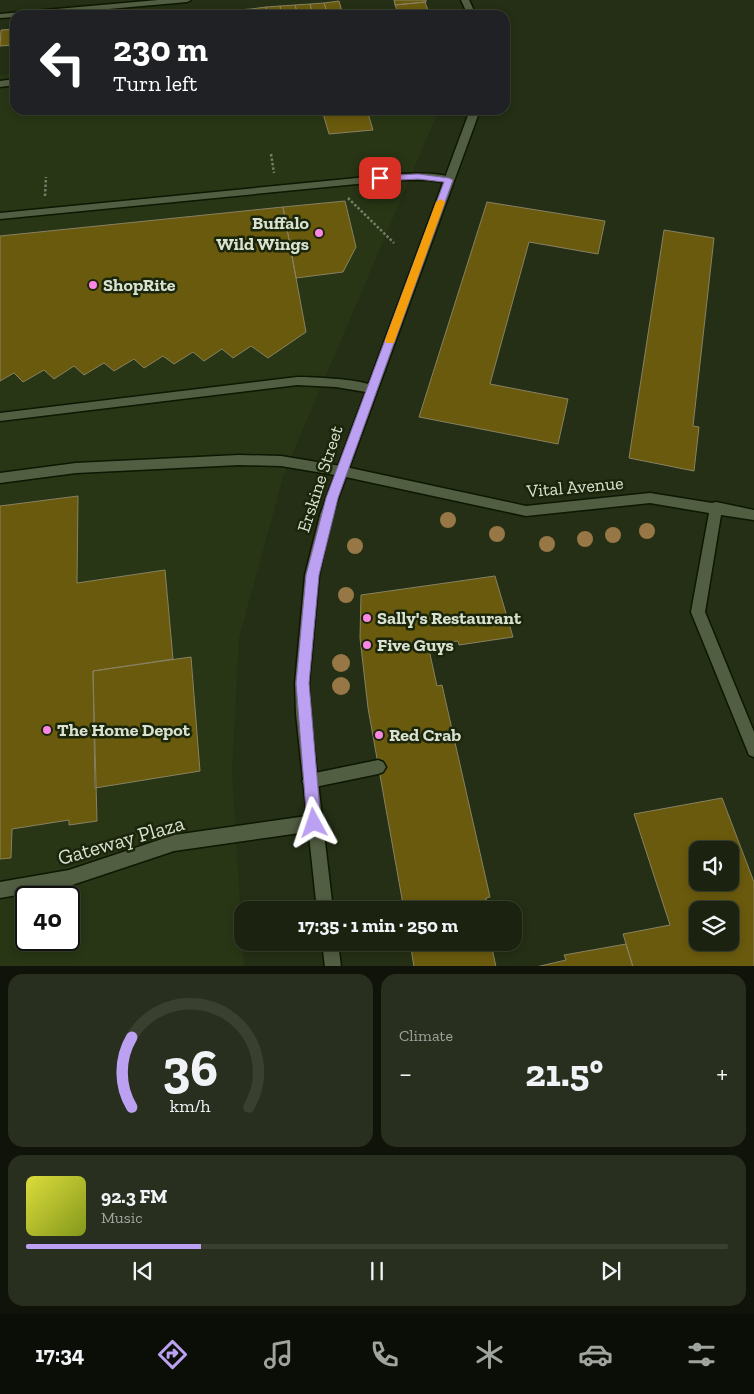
<!DOCTYPE html>
<html lang="en">
<head>
<meta charset="utf-8">
<style>
	body { margin:0; font-family:"Zilla Slab",serif; background:#282f1e; color:#f1f3f6; height:100vh; display:flex; flex-direction:column; font-size:19px; white-space:nowrap }
	* { box-sizing:border-box; margin:0 }
	p { font-size:16px; color:#a0a49f }
	.icon { flex:none; width:28px; height:28px; fill:none; stroke:currentColor; stroke-width:2; stroke-linecap:round; stroke-linejoin:round }
	.map { position:relative; height:966px; overflow:hidden }
	.drawer { display:flex; flex-direction:column; gap:8px; padding:8px; background:#0f1309; flex:1 }
	.drawer>* { flex:none }
	.hud { position:absolute; left:10px; top:10px; width:500px; height:105px; border-radius:15px; box-shadow:0 2px 8px #0003,0 0 0 1px #394030; background:#202124; color:#fff; overflow:hidden }
	.tools { position:absolute; left:689px; top:841px; display:grid; gap:10px }
	.tools a { display:grid; place-items:center; width:50px; height:50px; border-radius:10px; background:#1b2310; box-shadow:0 2px 8px #0003,0 0 0 1px #394030; font-size:25px }
	.speed { position:absolute; left:15px; top:886px; display:flex; gap:10px; font-size:25px; font-weight:700; text-align:center }
	.speed>* { display:grid; place-content:center; width:65px; height:65px; border-radius:50%; background:#1b2310; box-shadow:0 2px 8px #0003,0 0 0 1px #394030; line-height:1 }
	.speed .limit { border:2px solid #111; border-radius:8px; background:#fff; color:#111 }
	.pin { position:absolute; display:grid; place-items:center; width:42px; height:42px; color:#fff; margin:-21px; border-radius:10px; box-shadow:0 2px 8px #0006 }
	.me { position:absolute; width:55px; margin:-28px; rotate:355deg; stroke-linejoin:round; filter:drop-shadow(0 0 4px #0008) }
	.turn { display:flex; align-items:center; gap:18px; height:105px; padding:0 20px; font-size:22px }
	.turn .icon { width:65px; height:65px; stroke-width:2.5 }
	.turn b { display:block; font-size:35px; line-height:42px }
	.big { font-size:38px; font-weight:700; line-height:1.1 }
	.drawer .card { flex:1; display:flex; flex-direction:column; justify-content:center; gap:8px; min-width:0; padding:0 18px; border-radius:15px; background:#282f1e }
	.drawer .dial { align-items:center; gap:0 }
	.dial svg { height:130px; overflow:visible; fill:none; stroke:#394030; stroke-width:7; stroke-linecap:round; text-anchor:middle }
	.dial text { fill:#f1f3f6; stroke:none }
	.song { display:flex; align-items:center; gap:15px }
	.cover { width:60px; height:60px; border-radius:8px; background:linear-gradient(135deg,hsl(60 70% 55%),hsl(70 70% 35%)) }
	.played { height:5px; border-radius:2px; background:linear-gradient(90deg,#bca0f2 25%,#394030 25%) }
	.keys { display:flex; justify-content:space-around; direction:ltr }
	.heat { display:flex; justify-content:space-between; align-items:center; font-size:28px; direction:ltr }
	.drawer .tiles { flex:1; display:grid; gap:8px; grid-template-columns:1fr 1fr }
	.card:last-child { grid-column:span 2 }
	.trip { position:absolute; left:234px; top:901px; width:288px; height:50px; border-radius:15px; background:#1b2310; box-shadow:0 2px 8px #0003,0 0 0 1px #394030; font-weight:700; line-height:50px; text-align:center }
	.tab-bar { display:flex; height:80px; justify-content:space-around; align-items:center; background:#0b0e06; color:#a0a49f }
	.tab-bar .icon { width:35px; height:35px }
	.tab-bar .active { color:#bca0f2 }
	.tab-bar b { font-size:22px; color:#f1f3f6 }
	.map>svg:first-child { display:block }
	.built { fill:#283615; fill-rule:evenodd }
	.building { fill:#695a0d; stroke:#888162; fill-rule:evenodd }
	.lines { fill:none; stroke-linecap:round; stroke-linejoin:round }
	.service-casing { stroke:#0d1701; stroke-width:3 }
	.minor-casing { stroke:#0d1701; stroke-width:3 }
	.tertiary-casing { stroke:#0d1701; stroke-width:3 }
	.path { stroke:#747e68; stroke-width:2.5; stroke-dasharray:2.5 2; stroke-linecap:butt }
	.service { fill:#525e42; fill-rule:evenodd }
	.minor { fill:#525e42; fill-rule:evenodd }
	.tertiary { fill:#525e42; fill-rule:evenodd }
	.tree { fill:#967745 }
	.route { fill:#bca0f2; stroke:#7a689d }
	.slow { fill:#f59e0b }
	.poi-dot { fill:#fc86e4; stroke:#1b250b; stroke-width:2 }
	.labels { text-anchor:middle; dominant-baseline:central; stroke-width:5; stroke-linejoin:round; paint-order:stroke }
	.poi-label { font-size:18px; font-weight:bold; fill:#d9e1d0; stroke:#1b250b; text-anchor:start }
	.street-label { font-size:18px; fill:#d9e1d0; stroke:#1b250b }
	.near-street-label { font-size:21px; fill:#d9e1d0; stroke:#1b250b }
</style>
</head>
<body>
<div class="map">
<svg width="754" height="967" viewBox="0 0 754 967">
	<rect width="100%" height="100%" fill="#242f15"/>
	<path class="built" d="M15 73V110H439L284 474 239 638 232 772 244 966 0 967V75ZM26 898H69V940H26Z"/>
	<path class="building" d="M394 0H426V2L395 5Z
		M339 1 343 15H328L324 3Z
		M425 2 428 10 398 13 395 5Z
		M324 3 328 15H313L310 4Z
		M310 4 313 15H298L295 5Z
		M295 5 298 15H282L280 6Z
		M280 6 282 15H267L266 7Z
		M266 7 267 15H252L251 9Z
		M251 9 252 15H237L236 10Z
		M236 10 237 15H222L221 11Z
		M428 10 430 15H399L398 13Z
		M15 29V45L0 46 1 30Z
		M322 110H367L373 130 329 134Z
		M345 201 356 247 343 272 296 278 283 207Z
		M487 202 605 221 598 254 529 242 490 384 568 399 558 444 419 417Z
		M283 207 306 332 268 358 251 346 233 358 222 349 204 361 193 352 174 364 163 356 144 368 134 359 114 371 104 363 84 375 74 366 54 379 44 370 23 382 14 373 0 381V236Z
		M664 230 714 238 693 426 699 427 694 471 629 458Z
		M78 496 77 583 165 570 173 659 93 671 97 821 69 825V820L12 829 11 858 0 859V506Z
		M495 576 513 637 459 645 458 641 428 645 437 686 442 685 490 897 486 898 488 910H404L368 708 360 638 361 595Z
		M191 657 200 771 95 788 93 671Z
		M722 798 754 882V967H633L623 934 670 925 634 814ZM698 850H730V882H698ZM698 910H730V942H698Z
		M410 942H496L497 947 492 948 496 967H414Z
		M626 944 633 967H536L566 960 564 955Z"/>
	<g class="lines">
		<g class="service-casing">
			<path id="service" d="M15 79V85L0 87V81Z
				M398 174C412 174 444 171 454 180L449 183 428 180H398L0 219V213Z
				M297 377C311 377 371 379 378 389L372 393 336 387 297 385 0 421V413Z
				M239 455 281 456 341 466 526 506 650 493 712 503 716 502 754 510V520L721 515 705 612 754 732V757L749 755 747 750 691 612 709 513 650 503 526 516 341 476 281 466 239 465 76 473 0 483V473L76 463Z
				M378 760 383 762 386 767 383 772 378 774 310 788 305 786 302 781 305 776 310 774Z
				M314 815 320 818 322 823 320 828 314 831 174 851 69 886 0 898V882L69 870 174 835Z"/>
		</g>
		<g class="minor-casing">
			<path id="minor" d="M158 0H191L187 2 41 15H15V17L0 18V14Z"/>
		</g>
		<g class="tertiary-casing">
			<path id="tertiary" d="M461 0H469L476 15H468Z
				M470 110H480L332 515 319 575 309 683 310 714 333 910H317L296 714 295 683 305 575 320 515Z
				M322 942H338L341 967H325Z"/>
		</g>
		<path class="path" d="M271 154 274 173
			M45 196 46 177
			M348 198 394 243"/>
		<use href="#service" class="service"/>
		<use href="#minor" class="minor"/>
		<use href="#tertiary" class="tertiary"/>
	</g>
	<g class="tree">
		<circle cx="448" cy="520" r="8"/>
		<circle cx="647" cy="531" r="8"/>
		<circle cx="497" cy="534" r="8"/>
		<circle cx="613" cy="535" r="8"/>
		<circle cx="585" cy="539" r="8"/>
		<circle cx="547" cy="544" r="8"/>
		<circle cx="355" cy="546" r="8"/>
		<circle cx="346" cy="595" r="8"/>
		<circle cx="341" cy="663" r="9"/>
		<circle cx="341" cy="686" r="9"/>
	</g>
	<path class="route" d="M418 174 449 178 453 180 338 498 319 575 309 683 321 823 319 828 314 830 309 828 307 823 296 683 306 575 326 498 444 182 418 179 380 181 376 178 380 176Z"/>
	<path class="slow" d="M441 199 445 202 395 340 394 343H386L385 340 436 202Z"/>
	<g class="poi-dot">
		<circle cx="319" cy="233" r="5"/>
		<circle cx="93" cy="285" r="5"/>
		<circle cx="367" cy="618" r="5"/>
		<circle cx="367" cy="645" r="5"/>
		<circle cx="47" cy="730" r="5"/>
		<circle cx="379" cy="735" r="5"/>
	</g>
	<g class="labels">
		<g class="poi-label">
			<text x="309" y="223" text-anchor="end">Buffalo<tspan x="309" dy="21">Wild Wings</tspan></text>
			<text x="103" y="285">ShopRite</text>
			<text x="377" y="618">Sally's Restaurant</text>
			<text x="377" y="645">Five Guys</text>
			<text x="57" y="730">The Home Depot</text>
			<text x="389" y="735">Red Crab</text>
		</g>
		<g class="street-label">
			<text transform="translate(320 479) rotate(-72)">Erskine Street</text>
			<text transform="translate(575 487) rotate(-5)">Vital Avenue</text>
		</g>
		<g class="near-street-label">
			<text transform="translate(121 840) rotate(-16)">Gateway Plaza</text>
		</g>
	</g>
</svg>
<div class="tools">
<a><svg class="icon" aria-label="sound" viewBox="0 0 24 24"><path d="M4 9h4l5-4v14l-5-4H4zM17 9q2 3 0 6"/></svg></a>
<a><svg class="icon" aria-label="layers" viewBox="0 0 24 24"><path d="M12 4l9 5-9 5-9-5zM3 14l9 5 9-5"/></svg></a>
</div>
<div class="speed"><div class="limit">40</div></div>
<div class="pin" style="left:380px;top:178px;background:#d93025"><svg class="icon" aria-label="arrive" viewBox="0 0 24 24"><path d="M6 21V4h12l-3 4 3 4H6"/></svg></div>
<svg class="me" style="left:314px;top:823px" viewBox="-20 -20 40 40"><path d="M0-17L14 15 0 8-14 15z" fill="#bca0f2" stroke="#fff" stroke-width="4"/></svg>
<div class="trip">17:35 · 1 min · 250 m</div>
<div class="hud">
<div class="turn"><svg class="icon" aria-label="left" viewBox="0 0 24 24"><path d="M17 20v-9H6M10 6l-5 5 5 5"/></svg><div><b>230 m</b>Turn left</div></div>
</div>
</div>
<section class="drawer">
<div class="tiles">
<div class="card dial"><svg viewBox="0 0 100 80">
<path d="M14 69A42 42 0 1 1 86 69"/>
<path d="M14 69A42 42 0 0 1 14 26" stroke="#bca0f2"/>
<text x="50" y="56" font-size="32" font-weight="700">36</text>
<text x="50" y="72" font-size="11">km/h</text>
</svg></div>
<div class="card"><p>Climate</p>
<div class="heat"><a>−</a><b class="big">21.5°</b><a>+</a></div>
</div>
<div class="card">
<div class="song"><i class="cover"></i><div><b>92.3 FM</b><p>Music</p></div></div>
<div class="played"></div>
<div class="keys"><svg class="icon" aria-label="previous" viewBox="0 0 24 24"><path d="M18 5L8 12l10 7zM5 5v14"/></svg><svg class="icon" aria-label="pause" viewBox="0 0 24 24"><path d="M8 5v14M16 5v14"/></svg><svg class="icon" aria-label="next" viewBox="0 0 24 24"><path d="M6 5l10 7-10 7zM19 5v14"/></svg></div>
</div>
</div>
</section>
<nav class="tab-bar">
<b>17:34</b>
<svg class="icon active" aria-label="directions" viewBox="0 0 24 24"><path d="M12 3l9 9-9 9-9-9zM9 14v-3h6M13 9l2 2-2 2"/></svg>
<svg class="icon" aria-label="music" viewBox="0 0 24 24"><path d="M9 18V5l10-2v13"/><circle cx="6" cy="18" r="3"/><circle cx="16" cy="16" r="3"/></svg>
<svg class="icon" aria-label="phone" viewBox="0 0 24 24"><path d="M5 4h4l2 5-3 2q2 4 5 5l2-3 5 2v4C11 20 4 13 5 4z"/></svg>
<svg class="icon" aria-label="climate" viewBox="0 0 24 24"><path d="M12 3v18M4 7l16 10M4 17L20 7"/></svg>
<svg class="icon" aria-label="car" viewBox="0 0 24 24"><path d="M5 17H2v-5l4-1 3-4h7l3 4 3 1v5h-3M9 17h6M6 11h13"/><circle cx="7" cy="17" r="2"/><circle cx="17" cy="17" r="2"/></svg>
<svg class="icon" aria-label="filters" viewBox="0 0 24 24"><path d="M4 7h16M4 17h16"/><circle cx="9" cy="7" r="2"/><circle cx="15" cy="17" r="2"/></svg>
</nav>
</body>
</html>
